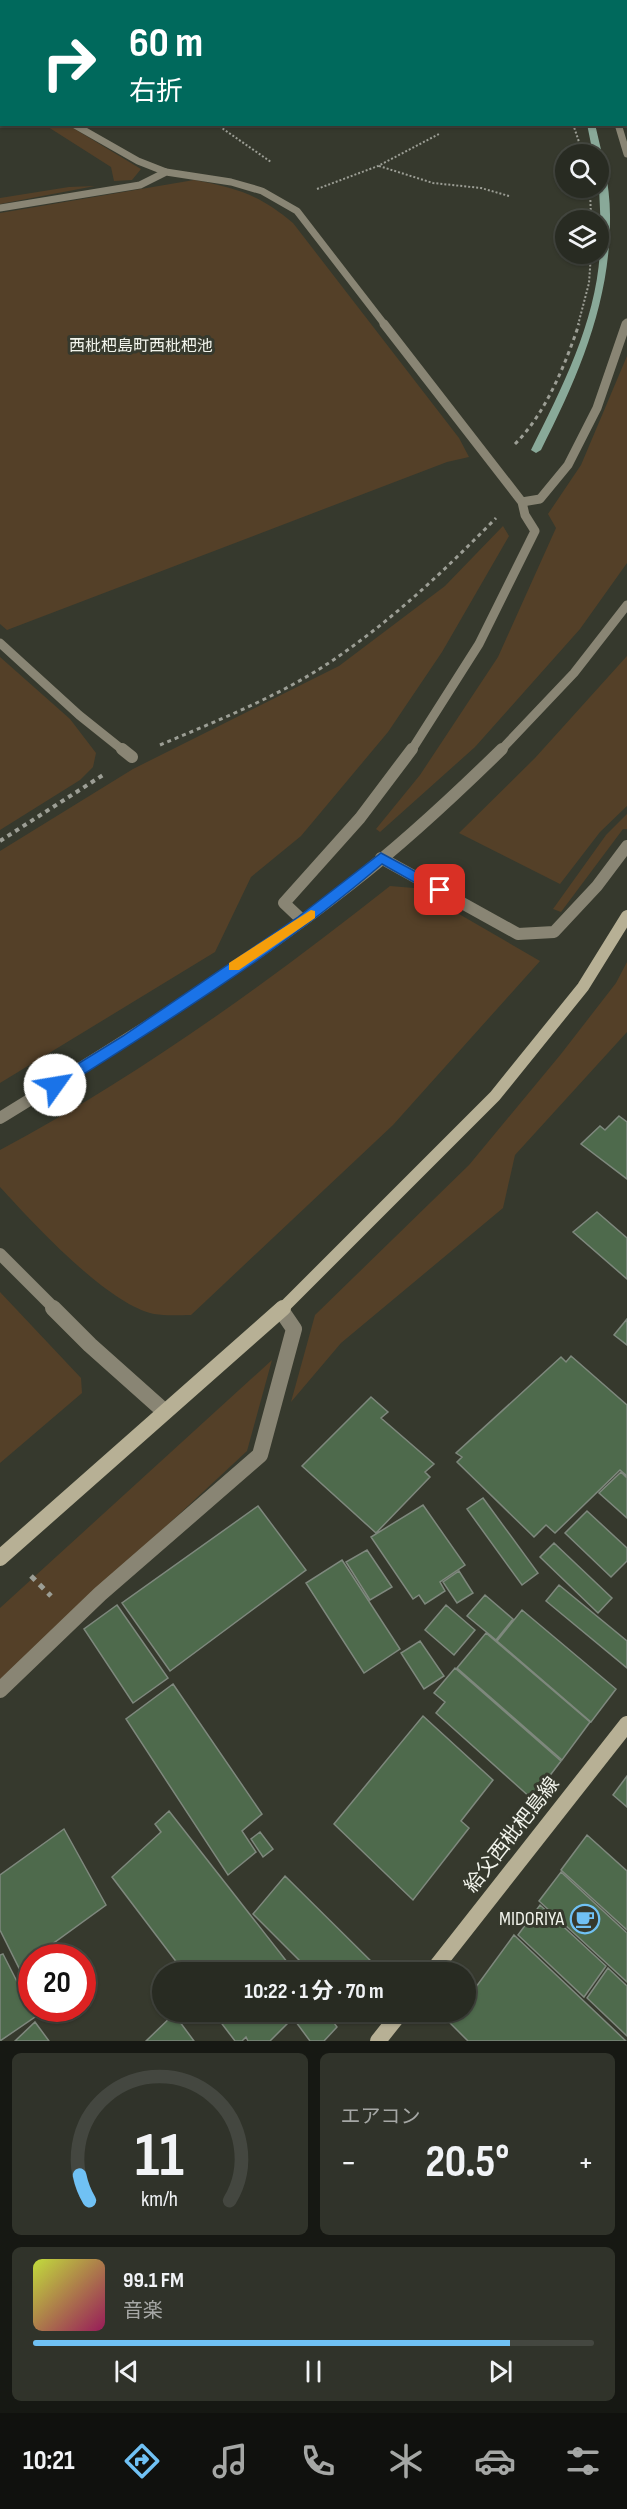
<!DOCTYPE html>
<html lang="ja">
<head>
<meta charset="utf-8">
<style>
	body { margin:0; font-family:"Sofia Sans Condensed","Noto Sans JP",sans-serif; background:#30332a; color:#f1f3f6; height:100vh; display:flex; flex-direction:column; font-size:22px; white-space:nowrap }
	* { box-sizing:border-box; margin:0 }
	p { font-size:20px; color:#a5a7a5 }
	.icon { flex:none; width:33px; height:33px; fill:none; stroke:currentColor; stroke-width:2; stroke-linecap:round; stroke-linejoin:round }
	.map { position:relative; height:2041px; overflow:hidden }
	.drawer { display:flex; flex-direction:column; gap:12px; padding:12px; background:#161813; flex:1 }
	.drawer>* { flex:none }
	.banner { position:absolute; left:0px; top:0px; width:627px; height:126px; box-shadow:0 2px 4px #0004,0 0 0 2px #444740; background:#00695c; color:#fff; overflow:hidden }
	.fabs { position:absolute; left:555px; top:144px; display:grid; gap:12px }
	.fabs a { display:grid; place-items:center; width:54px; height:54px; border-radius:50%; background:#282b22; box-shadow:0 2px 4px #0004,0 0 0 2px #444740; font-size:30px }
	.speed { position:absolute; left:18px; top:1944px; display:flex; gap:12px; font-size:30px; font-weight:700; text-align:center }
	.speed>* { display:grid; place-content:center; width:78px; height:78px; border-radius:50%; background:#282b22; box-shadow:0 2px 4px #0004,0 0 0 2px #444740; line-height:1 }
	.speed .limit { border:9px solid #d22; background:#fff; color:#111 }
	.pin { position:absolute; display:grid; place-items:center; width:51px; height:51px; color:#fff; margin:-26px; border-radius:12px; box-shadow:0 3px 9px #0006 }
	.me { position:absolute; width:66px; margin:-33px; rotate:58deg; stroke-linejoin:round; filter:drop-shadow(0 0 4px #0008) }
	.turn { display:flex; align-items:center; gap:21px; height:126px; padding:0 30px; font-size:27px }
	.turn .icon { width:78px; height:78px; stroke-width:2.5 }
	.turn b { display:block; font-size:42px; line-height:51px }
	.big { font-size:45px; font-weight:700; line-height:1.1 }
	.drawer .tile { flex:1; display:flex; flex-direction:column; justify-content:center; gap:9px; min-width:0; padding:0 21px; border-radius:9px; background:#30332a }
	.drawer .dial { align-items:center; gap:0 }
	.dial svg { height:156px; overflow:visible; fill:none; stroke:#444740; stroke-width:7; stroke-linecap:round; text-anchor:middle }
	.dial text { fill:#f1f3f6; stroke:none }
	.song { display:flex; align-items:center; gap:18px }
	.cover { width:72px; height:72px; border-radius:9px; background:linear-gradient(135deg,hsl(70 70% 55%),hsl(330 70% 35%)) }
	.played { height:6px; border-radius:3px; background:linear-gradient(90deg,#70c1f4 85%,#444740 85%) }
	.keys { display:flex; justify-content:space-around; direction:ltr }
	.heat { display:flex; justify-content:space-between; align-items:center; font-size:33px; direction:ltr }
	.drawer .tiles { flex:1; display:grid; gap:12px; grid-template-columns:1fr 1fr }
	.tile:last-child { grid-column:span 2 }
	.trip { position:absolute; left:152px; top:1962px; width:324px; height:60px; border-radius:30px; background:#282b22; box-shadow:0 2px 4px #0004,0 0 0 2px #444740; font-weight:700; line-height:60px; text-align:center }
	.menu { display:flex; height:96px; justify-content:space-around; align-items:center; background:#10110e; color:#a5a7a5 }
	.menu .icon { width:42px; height:42px }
	.menu .current { color:#70c1f4 }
	.menu b { font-size:27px; color:#f1f3f6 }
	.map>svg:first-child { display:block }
	.green { fill:#544028 }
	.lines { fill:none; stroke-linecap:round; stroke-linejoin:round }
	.stream { fill:#89a999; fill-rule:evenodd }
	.building { fill:#4e6a4c; stroke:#7e887d; stroke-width:1.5 }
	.path-far3 { stroke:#9c9e95; stroke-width:2; stroke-dasharray:2 2; stroke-linecap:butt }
	.path-far2 { stroke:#9c9e95; stroke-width:3; stroke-dasharray:4 4; stroke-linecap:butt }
	.path-far1 { stroke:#9c9e95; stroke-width:4; stroke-dasharray:4.5 4.5; stroke-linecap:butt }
	.path { stroke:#9c9e95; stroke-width:5; stroke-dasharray:6 6; stroke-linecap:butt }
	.lane-far3 { stroke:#898574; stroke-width:7 }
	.lane-far2 { stroke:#898574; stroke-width:9 }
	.lane-far1 { stroke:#898574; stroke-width:12 }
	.lane { stroke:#898574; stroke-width:16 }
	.street { stroke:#898574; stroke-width:16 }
	.secondary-far1 { stroke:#b7b095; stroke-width:12 }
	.secondary { stroke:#b7b095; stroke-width:16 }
	.route { fill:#1a73e8; stroke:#114b97; stroke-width:1.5 }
	.slow { fill:#f59e0b }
	.labels { text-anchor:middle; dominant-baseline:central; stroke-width:6; stroke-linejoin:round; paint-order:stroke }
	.far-quarter-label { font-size:16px; fill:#f2f4ec; stroke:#36392d }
	.near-street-label { font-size:20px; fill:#f2f4ec; stroke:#36392d }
	.near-poi-label { font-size:20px; fill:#f2f4ec; stroke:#36392d; text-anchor:end }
</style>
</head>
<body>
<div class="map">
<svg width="627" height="2041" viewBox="0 0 627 2041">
	<rect width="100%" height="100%" fill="#36392d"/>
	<path class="green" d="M45 125H68L141 169 132 180 114 181 111 167Z
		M194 180C237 188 260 195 293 223L459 438 469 457 447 462 7 630 0 624V213Z
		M95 186 0 204V198L69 187Z
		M627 356V563L580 629 475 747 380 832 376 829 420 775 498 657 556 528 548 514 581 465Z
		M503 526 509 536 442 652 388 732 301 836 251 877 215 952 0 1083V851L133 769 339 666 445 586Z
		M627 656V806L600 832 560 884 459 833 535 758Z
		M0 657 70 719 96 753 93 767 80 780 0 830Z
		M627 814V829H623L561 912 553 909 606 835Z
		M390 886 414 888 540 961 393 1125 191 1315C180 1315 166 1316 154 1314 107 1304 33 1223 0 1187V1150C139 1076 267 983 390 886Z
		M627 962V1032L515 1155 503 1208 341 1343 291 1402 315 1315 469 1165 561 1054 616 983Z
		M0 1292 81 1378 82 1393 0 1463Z
		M272 1360 247 1451 0 1681V1608Z"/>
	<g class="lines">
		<path class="stream" d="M522 0H530L531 2H523Z
			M587 124H595C602 154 610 184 610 215 611 301 579 375 541 450L536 453 531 450C562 388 596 322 600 251 602 219 598 187 598 154H593Z"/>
	</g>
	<path class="building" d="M619 1116 627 1122V1179L581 1144 600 1126 605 1130Z
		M597 1212 627 1238V1279L573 1232Z
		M627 1319V1345L614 1335Z
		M571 1356 627 1405V1476L620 1470 555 1533 546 1525 534 1537 457 1462 462 1457 456 1453 561 1357 566 1362Z
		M371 1397 388 1412 381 1418 434 1464 425 1472 430 1477 376 1533 302 1466Z
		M621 1472 627 1478V1518L599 1493Z
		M483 1498 538 1573 522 1585 467 1509Z
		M423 1505 465 1565 440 1582 445 1591 425 1604 419 1595 413 1599 371 1537Z
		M258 1506 306 1570 170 1671 122 1603Z
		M587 1511 627 1548V1561L611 1577 565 1533Z
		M554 1543 612 1598 598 1613 540 1557Z
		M367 1550 392 1587 370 1600 346 1562Z
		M342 1560 400 1649 364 1673 306 1583Z
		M459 1571 473 1593 457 1603 443 1582Z
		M559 1585 627 1641V1668L546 1601Z
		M485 1595 513 1619 496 1640 467 1616Z
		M117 1605 168 1678 133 1703 84 1629Z
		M446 1605 475 1630 454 1655 425 1630Z
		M522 1610 616 1689 591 1722 497 1641Z
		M486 1633 590 1722 562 1760 457 1668Z
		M420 1641 444 1676 424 1689 401 1653Z
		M455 1668 561 1761 532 1799 436 1713 445 1702 434 1693Z
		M173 1684 262 1814 242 1831 256 1852 228 1875 126 1719Z
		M423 1716 493 1780 461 1821 469 1828 413 1900 334 1824Z
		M627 1776V1807L613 1795Z
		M169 1811 295 1972H184L112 1877 161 1832 155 1824Z
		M64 1829 106 1905 19 1968 0 1930V1875Z
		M260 1832 273 1849 263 1857 251 1839Z
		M587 1835 627 1871V1930L561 1870Z
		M561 1872 627 1933V1982L539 1901Z
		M285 1876 382 1972H311L253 1914Z
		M540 1905 606 1966 584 1997 518 1935Z
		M514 1935 626 2041H468L450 2023 458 2012H465V2002Z
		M3 1954 35 2017 0 2041V1955Z
		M608 1968 627 1986V2036L587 1998Z
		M213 2012H326L337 2027 324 2041H310L293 2018 270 2041H248L246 2037 242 2041H235Z
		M174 2014 194 2041H146Z
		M35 2022 49 2041H15Z"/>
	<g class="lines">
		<path class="path-far3" d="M16 0 18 2
			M384 0 387 2
			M216 124 271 162
			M573 124 583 154
			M379 166 433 183 481 188 509 196
			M590 188 591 220
			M317 189 378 166 439 134
			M578 325 589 283 591 254"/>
		<path class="path-far2" d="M515 444C546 413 565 365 579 324
			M160 745C221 719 285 694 339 656 398 615 446 569 496 518"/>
		<path class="path-far1" d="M0 841 103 775"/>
		<path class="path" d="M31 1576 51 1596"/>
		<path class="lane-far3" d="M73 124 138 161 166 172 231 182 262 191 297 211 385 325
			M618 124 627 154
			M0 208 140 185 166 172
			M626 325 627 322"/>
		<path class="lane-far2" d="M384 324 522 502 525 515 535 531 479 644 411 751
			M522 502 540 499 568 465 597 408 626 324
			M0 643 79 715 124 751
			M500 751 574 673 627 605"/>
		<path class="lane-far1" d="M122 749 132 757
			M381 858 518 934 554 932 597 886 627 846
			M302 920 284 903 360 818 412 749
			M0 1118C120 1044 242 970 352 883 405 842 454 796 502 749
			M0 1254 55 1309"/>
		<path class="lane" d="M53 1308 90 1345 164 1411"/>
		<path class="street" d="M0 1690 100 1594 260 1455 294 1329 281 1310"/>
		<path class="secondary-far1" d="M282 1309 495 1096 583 987 627 916"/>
		<path class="secondary" d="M0 1558 283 1308
			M432 1972 627 1724
			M378 2041 401 2012"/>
	</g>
	<path class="route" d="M381 853 444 887V894H435L382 864C286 947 168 1021 60 1089H50V1081L123 1036 298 917Z"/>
	<path class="slow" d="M311 910 315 911V918L239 970H229V963Z"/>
	<defs>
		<g id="cafe-ring" transform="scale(1.5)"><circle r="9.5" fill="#36392d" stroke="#70c1f4" stroke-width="1.5"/><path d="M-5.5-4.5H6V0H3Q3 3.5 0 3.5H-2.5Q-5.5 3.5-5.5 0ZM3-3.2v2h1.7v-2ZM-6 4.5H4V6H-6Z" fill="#70c1f4"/></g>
	</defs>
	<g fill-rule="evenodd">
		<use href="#cafe-ring" x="585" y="1919"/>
	</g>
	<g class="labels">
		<g class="far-quarter-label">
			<text x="141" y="346">西枇杷島町西枇杷池</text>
		</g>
		<g class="near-street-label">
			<text transform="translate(512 1835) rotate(-52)">給父西枇杷島線</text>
		</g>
		<g class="near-poi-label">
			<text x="564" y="1919">MIDORIYA</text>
		</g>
	</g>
</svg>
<div class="fabs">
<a><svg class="icon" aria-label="search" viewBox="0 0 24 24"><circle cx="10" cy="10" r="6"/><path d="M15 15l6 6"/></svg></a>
<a><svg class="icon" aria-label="layers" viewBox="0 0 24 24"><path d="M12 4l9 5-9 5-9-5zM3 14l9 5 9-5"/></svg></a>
</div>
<div class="speed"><div class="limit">20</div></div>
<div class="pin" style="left:440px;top:890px;background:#d93025"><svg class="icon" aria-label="arrive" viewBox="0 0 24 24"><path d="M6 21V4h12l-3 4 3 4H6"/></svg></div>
<svg class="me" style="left:55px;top:1085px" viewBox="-20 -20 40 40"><circle r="19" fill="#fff"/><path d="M0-13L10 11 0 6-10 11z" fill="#1a73e8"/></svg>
<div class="trip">10:22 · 1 分 · 70 m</div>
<div class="banner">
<div class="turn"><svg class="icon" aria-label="right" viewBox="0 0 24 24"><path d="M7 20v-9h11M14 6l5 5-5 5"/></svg><div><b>60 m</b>右折</div></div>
</div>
</div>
<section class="drawer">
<div class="tiles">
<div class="tile dial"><svg viewBox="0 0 100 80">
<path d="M14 69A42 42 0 1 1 86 69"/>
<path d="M14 69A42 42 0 0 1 9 56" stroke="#70c1f4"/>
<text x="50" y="56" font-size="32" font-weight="700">11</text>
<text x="50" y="72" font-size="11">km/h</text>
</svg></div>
<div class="tile"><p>エアコン</p>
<div class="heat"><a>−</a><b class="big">20.5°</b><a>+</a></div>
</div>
<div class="tile">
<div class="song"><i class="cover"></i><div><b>99.1 FM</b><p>音楽</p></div></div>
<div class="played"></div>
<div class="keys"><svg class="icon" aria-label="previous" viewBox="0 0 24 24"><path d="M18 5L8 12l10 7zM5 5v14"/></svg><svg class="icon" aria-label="pause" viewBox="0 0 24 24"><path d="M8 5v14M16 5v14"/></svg><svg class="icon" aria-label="next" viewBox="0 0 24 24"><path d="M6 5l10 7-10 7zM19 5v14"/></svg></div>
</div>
</div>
</section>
<nav class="menu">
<b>10:21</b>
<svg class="icon current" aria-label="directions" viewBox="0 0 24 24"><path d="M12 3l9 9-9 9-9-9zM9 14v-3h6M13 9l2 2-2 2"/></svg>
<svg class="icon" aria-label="music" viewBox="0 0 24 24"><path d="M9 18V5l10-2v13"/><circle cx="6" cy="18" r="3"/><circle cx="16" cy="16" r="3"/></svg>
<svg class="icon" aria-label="phone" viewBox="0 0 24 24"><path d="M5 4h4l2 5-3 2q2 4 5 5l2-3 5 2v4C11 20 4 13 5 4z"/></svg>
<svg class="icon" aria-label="climate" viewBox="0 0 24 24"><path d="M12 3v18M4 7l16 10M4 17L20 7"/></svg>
<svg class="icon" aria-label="car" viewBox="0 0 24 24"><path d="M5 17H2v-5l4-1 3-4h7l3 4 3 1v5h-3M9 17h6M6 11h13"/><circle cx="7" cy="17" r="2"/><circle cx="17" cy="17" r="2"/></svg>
<svg class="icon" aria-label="filters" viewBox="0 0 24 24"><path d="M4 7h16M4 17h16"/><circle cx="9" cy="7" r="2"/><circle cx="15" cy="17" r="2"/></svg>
</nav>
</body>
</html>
